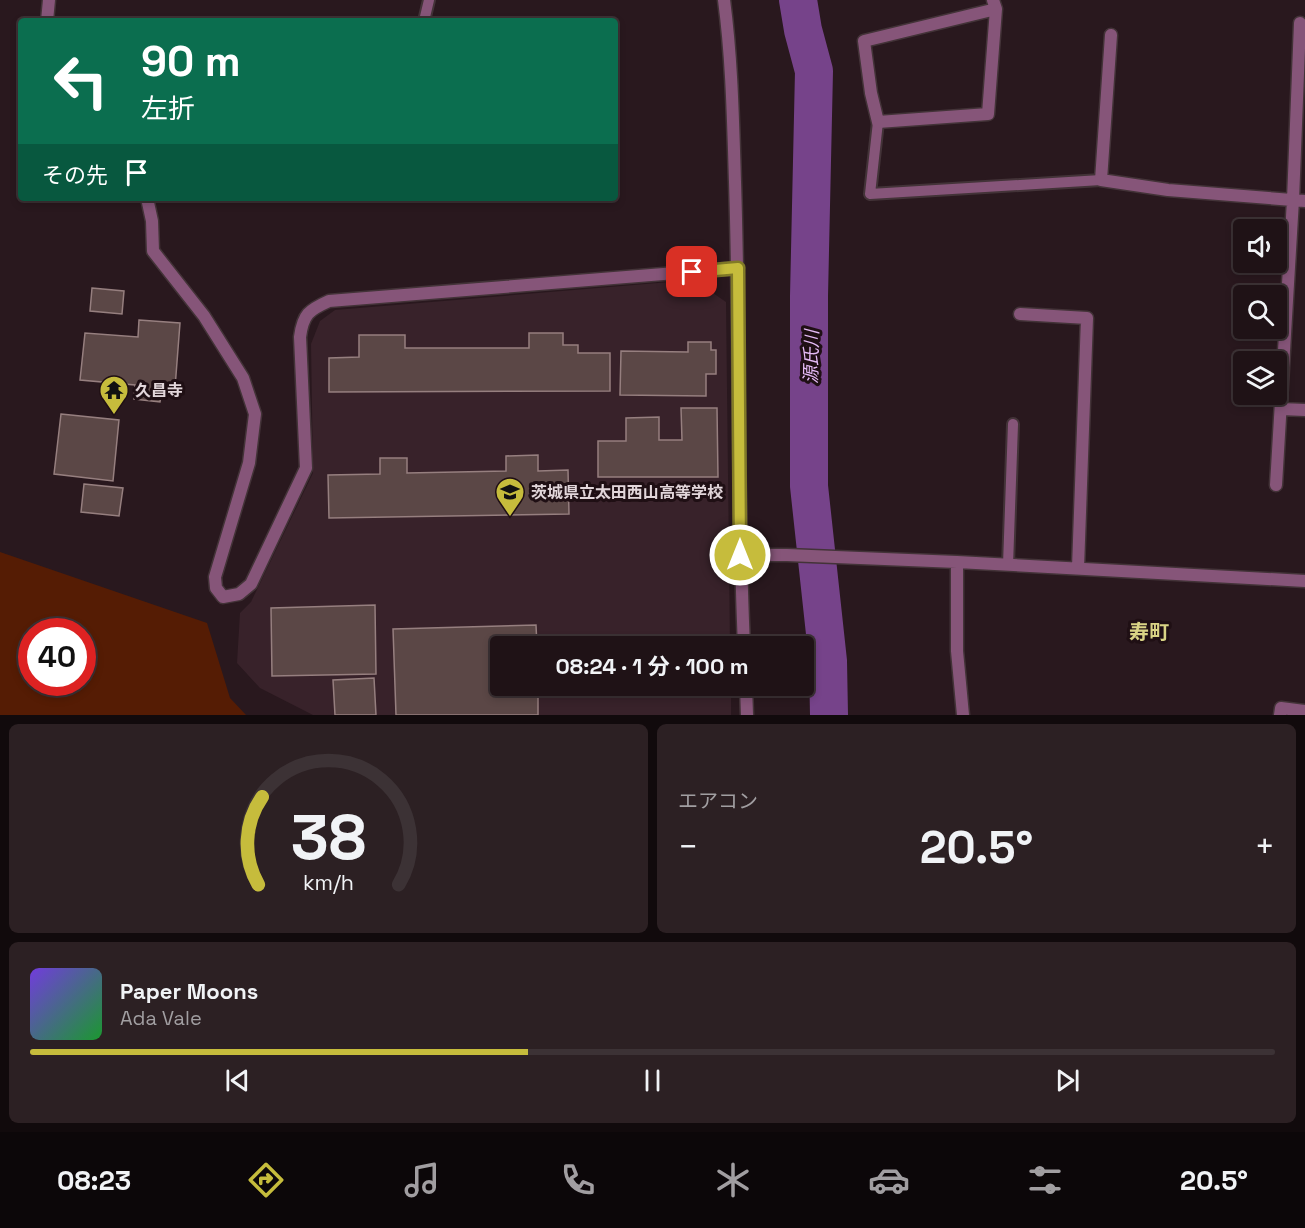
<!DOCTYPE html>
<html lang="ja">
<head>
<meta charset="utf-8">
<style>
	body { margin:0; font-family:"Space Grotesk","Noto Sans JP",sans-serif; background:#2c2023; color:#f1f3f6; height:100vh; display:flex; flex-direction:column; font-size:22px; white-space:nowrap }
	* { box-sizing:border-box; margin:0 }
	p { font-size:20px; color:#a19ea1 }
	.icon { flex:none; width:33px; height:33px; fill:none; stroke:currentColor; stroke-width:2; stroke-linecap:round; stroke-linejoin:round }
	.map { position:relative; height:715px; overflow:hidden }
	.panel { display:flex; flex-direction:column; gap:9px; padding:9px; background:#110a0c; flex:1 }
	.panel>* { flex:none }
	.guide { position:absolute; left:18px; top:18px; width:600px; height:183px; border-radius:6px; box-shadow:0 3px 9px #0003,0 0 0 2px #3c3235; background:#0b6e4f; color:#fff; overflow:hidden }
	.tools { position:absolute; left:1233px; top:219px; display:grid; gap:12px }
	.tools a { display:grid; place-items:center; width:54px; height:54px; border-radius:6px; background:#1f1216; box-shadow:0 3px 9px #0003,0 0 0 2px #3c3235; font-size:30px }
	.speed { position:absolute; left:18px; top:618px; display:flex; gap:12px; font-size:30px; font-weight:700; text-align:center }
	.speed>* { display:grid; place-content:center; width:78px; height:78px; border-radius:50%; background:#1f1216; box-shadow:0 3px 9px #0003,0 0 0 2px #3c3235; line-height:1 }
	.speed .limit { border:9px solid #d22; background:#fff; color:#111 }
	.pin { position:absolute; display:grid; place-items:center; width:51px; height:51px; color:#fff; margin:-26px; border-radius:12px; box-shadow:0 3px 9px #0006 }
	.me { position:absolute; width:66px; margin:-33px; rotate:0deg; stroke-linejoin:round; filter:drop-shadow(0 0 4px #0008) }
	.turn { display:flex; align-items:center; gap:21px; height:126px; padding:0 24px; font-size:27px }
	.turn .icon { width:78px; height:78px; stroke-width:2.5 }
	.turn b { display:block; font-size:42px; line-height:51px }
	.then { display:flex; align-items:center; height:57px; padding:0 24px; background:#0003; gap:12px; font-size:22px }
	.big { font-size:45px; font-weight:700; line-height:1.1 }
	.panel .widget { flex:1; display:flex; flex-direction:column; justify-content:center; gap:9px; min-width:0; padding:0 21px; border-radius:9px; background:#2c2023 }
	.panel .dial { align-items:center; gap:0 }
	.dial svg { height:156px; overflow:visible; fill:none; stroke:#3c3235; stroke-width:7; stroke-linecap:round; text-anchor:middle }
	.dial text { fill:#f1f3f6; stroke:none }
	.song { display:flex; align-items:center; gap:18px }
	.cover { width:72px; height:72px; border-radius:9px; background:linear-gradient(135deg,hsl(260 70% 55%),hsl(130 70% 35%)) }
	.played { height:6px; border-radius:3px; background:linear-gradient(90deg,#c6bc3c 40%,#3c3235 40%) }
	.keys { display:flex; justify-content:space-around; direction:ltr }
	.heat { display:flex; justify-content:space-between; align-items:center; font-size:33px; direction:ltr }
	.panel .tiles { flex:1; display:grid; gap:9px; grid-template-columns:1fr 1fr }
	.widget:last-child { grid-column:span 2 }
	.trip { position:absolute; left:490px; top:636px; width:324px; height:60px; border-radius:6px; background:#1f1216; box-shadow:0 3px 9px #0003,0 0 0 2px #3c3235; font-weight:700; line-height:60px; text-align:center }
	.tabs { display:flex; height:96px; justify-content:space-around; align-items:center; background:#0c0709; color:#a19ea1 }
	.tabs .icon { width:42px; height:42px }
	.tabs .selected { color:#c6bc3c }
	.tabs b { font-size:27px; color:#f1f3f6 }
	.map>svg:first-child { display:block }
	.built { fill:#38222a }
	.green { fill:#551c04; fill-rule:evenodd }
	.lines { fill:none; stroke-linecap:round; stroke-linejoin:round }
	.river { stroke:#76438a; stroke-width:38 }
	.building { fill:#5b4746; stroke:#967f7f; stroke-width:1.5 }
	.service-casing { stroke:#433338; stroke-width:14 }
	.minor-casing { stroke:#433338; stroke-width:15 }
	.tertiary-casing { stroke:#433338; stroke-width:15 }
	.service { stroke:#865579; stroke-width:10 }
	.minor { stroke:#865579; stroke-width:12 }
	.tertiary { stroke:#865579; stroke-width:12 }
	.route-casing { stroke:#817a27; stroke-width:15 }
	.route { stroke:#c6bc3c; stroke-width:10 }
	.labels { text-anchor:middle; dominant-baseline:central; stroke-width:6; stroke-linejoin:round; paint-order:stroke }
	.poi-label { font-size:16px; font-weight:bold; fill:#e2d6da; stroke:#1f0f14; text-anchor:start }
	.water-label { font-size:18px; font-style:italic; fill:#e5bbf6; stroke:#1f0f14 }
	.quarter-label { font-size:20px; font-weight:bold; fill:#d9d385; stroke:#1f0f14 }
</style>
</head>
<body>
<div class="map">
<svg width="1305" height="715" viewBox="0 0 1305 715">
	<rect width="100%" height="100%" fill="#29181e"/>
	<path class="built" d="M694 280 726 302 730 646H501V686H731V715H313L260 688 237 663 240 613 251 602 313 473 311 344 320 321 335 310Z"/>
	<path class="green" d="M0 552 207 623 230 698 246 715H0ZM32 632H82V682H32Z"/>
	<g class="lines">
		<path class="river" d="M798 0 803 30 814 71 809 296V486L828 661 829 715"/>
	</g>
	<path class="building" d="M92 288 124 291 122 314 90 311Z
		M139 320 180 323 175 388 162 387 160 402 134 399 135 385 80 380 85 333 138 337Z
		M529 333H563V345H578V353H610V391L329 392V358L359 357V335H405V348H529Z
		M688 342H711V350H716V374H706V396L620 395 621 351 688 352Z
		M681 408H717L718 477H598V441H626V418L659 417V440H682Z
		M61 414 119 420 113 481 54 474Z
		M538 455V471L568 470 569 514 329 518 328 475 380 474V458H407V473L506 471V456Z
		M84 484 123 488 119 516 81 512Z
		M375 605 376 674 272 676 271 608Z
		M536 625 537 646H501V686H538V715H396L393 629Z
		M374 678 376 715H335L333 680Z"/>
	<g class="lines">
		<g class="service-casing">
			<path id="service" d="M424 21 429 0
				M878 122 870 194 1101 180
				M1008 565 1013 424"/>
		</g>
		<g class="minor-casing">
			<path id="minor" d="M993 0 996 9 988 114 878 122 871 93 864 41 996 9
				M47 21 49 0
				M1111 35 1101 180 1168 190 1305 201
				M147 198 152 221 153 251 204 316 243 378 255 414 249 463 215 577 216 588 223 597 239 594 251 584 306 468 300 337C303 314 309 310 329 301L738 268
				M1020 314 1087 318 1078 568
				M1281 409 1305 410
				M1276 485 1293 200 1300 23
				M740 555H787L957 562 1305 581
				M957 562V651L963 715
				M1280 715 1281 708 1305 711"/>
		</g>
		<g class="tertiary-casing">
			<path id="tertiary" d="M724 0C732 60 733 121 735 182 740 337 737 492 744 646
				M746 686 747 715"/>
		</g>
		<use href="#service" class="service"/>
		<use href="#minor" class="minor"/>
		<use href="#tertiary" class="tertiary"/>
	</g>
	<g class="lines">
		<g class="route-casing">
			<path id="route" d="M692 272 738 268 740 555"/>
		</g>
		<use href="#route" class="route"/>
	</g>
	<defs>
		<g id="temple-pin" transform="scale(1.5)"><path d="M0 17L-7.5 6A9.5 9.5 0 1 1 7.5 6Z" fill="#c6bc3c" stroke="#1f0f14"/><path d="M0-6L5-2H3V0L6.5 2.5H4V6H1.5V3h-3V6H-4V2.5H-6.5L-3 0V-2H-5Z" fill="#111"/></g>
		<g id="school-pin" transform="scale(1.5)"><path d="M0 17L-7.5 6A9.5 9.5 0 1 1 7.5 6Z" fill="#c6bc3c" stroke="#1f0f14"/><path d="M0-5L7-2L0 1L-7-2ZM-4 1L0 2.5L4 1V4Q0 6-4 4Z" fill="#111"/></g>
	</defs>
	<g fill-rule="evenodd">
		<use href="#temple-pin" x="114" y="390"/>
		<use href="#school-pin" x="510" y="492"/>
	</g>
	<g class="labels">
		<g class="poi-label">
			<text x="135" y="390">久昌寺</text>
			<text x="531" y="492">茨城県立太田西山高等学校</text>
		</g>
		<g class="water-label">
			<text transform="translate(811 357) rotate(-89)">源氏川</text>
		</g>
		<g class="quarter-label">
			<text x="1149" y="632">寿町</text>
		</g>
	</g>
</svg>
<div class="tools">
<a><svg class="icon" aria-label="sound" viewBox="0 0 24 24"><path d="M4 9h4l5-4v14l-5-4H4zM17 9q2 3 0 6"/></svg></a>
<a><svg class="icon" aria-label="search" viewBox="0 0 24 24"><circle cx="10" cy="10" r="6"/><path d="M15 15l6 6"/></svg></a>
<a><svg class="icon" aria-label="layers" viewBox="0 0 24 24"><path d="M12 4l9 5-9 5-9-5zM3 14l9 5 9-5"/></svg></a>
</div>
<div class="speed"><div class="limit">40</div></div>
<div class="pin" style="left:692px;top:272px;background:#d93025"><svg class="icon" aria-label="arrive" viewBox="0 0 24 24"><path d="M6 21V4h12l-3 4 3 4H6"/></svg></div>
<svg class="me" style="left:740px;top:555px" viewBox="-20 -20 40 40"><circle r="17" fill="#c6bc3c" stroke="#fff" stroke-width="3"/><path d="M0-11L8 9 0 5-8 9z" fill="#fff"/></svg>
<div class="trip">08:24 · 1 分 · 100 m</div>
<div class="guide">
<div class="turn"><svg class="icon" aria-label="left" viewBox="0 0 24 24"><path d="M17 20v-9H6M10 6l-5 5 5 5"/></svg><div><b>90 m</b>左折</div></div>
<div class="then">その先<svg class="icon" aria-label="arrive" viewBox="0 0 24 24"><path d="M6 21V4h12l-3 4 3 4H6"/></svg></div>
</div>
</div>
<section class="panel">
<div class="tiles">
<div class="widget dial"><svg viewBox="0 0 100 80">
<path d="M14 69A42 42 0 1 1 86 69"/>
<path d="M14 69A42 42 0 0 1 16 24" stroke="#c6bc3c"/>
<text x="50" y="56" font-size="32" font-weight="700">38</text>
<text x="50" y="72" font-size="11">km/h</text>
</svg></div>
<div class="widget"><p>エアコン</p>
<div class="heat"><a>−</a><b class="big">20.5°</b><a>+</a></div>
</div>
<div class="widget">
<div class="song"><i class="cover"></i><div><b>Paper Moons</b><p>Ada Vale</p></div></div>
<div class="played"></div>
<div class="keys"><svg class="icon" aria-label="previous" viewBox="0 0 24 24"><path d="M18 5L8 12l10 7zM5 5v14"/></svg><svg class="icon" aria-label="pause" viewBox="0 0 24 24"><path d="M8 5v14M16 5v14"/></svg><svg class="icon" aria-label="next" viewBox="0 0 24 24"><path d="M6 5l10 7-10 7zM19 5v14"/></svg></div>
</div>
</div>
</section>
<nav class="tabs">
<b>08:23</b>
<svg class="icon selected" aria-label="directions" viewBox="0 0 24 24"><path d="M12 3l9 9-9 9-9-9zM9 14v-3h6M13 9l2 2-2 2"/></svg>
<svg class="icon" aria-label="music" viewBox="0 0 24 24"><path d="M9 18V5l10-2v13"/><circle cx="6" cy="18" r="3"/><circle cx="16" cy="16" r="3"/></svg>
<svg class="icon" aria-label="phone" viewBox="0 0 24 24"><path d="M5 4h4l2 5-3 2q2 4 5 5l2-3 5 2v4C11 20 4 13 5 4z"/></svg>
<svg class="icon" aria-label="climate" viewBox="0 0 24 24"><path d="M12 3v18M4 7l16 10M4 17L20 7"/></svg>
<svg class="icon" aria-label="car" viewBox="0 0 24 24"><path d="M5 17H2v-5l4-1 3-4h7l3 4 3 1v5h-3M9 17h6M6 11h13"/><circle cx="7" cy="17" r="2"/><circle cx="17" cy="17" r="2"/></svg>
<svg class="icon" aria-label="filters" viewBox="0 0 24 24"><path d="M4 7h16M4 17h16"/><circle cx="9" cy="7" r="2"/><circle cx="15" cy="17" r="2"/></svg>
<b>20.5°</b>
</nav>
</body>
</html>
